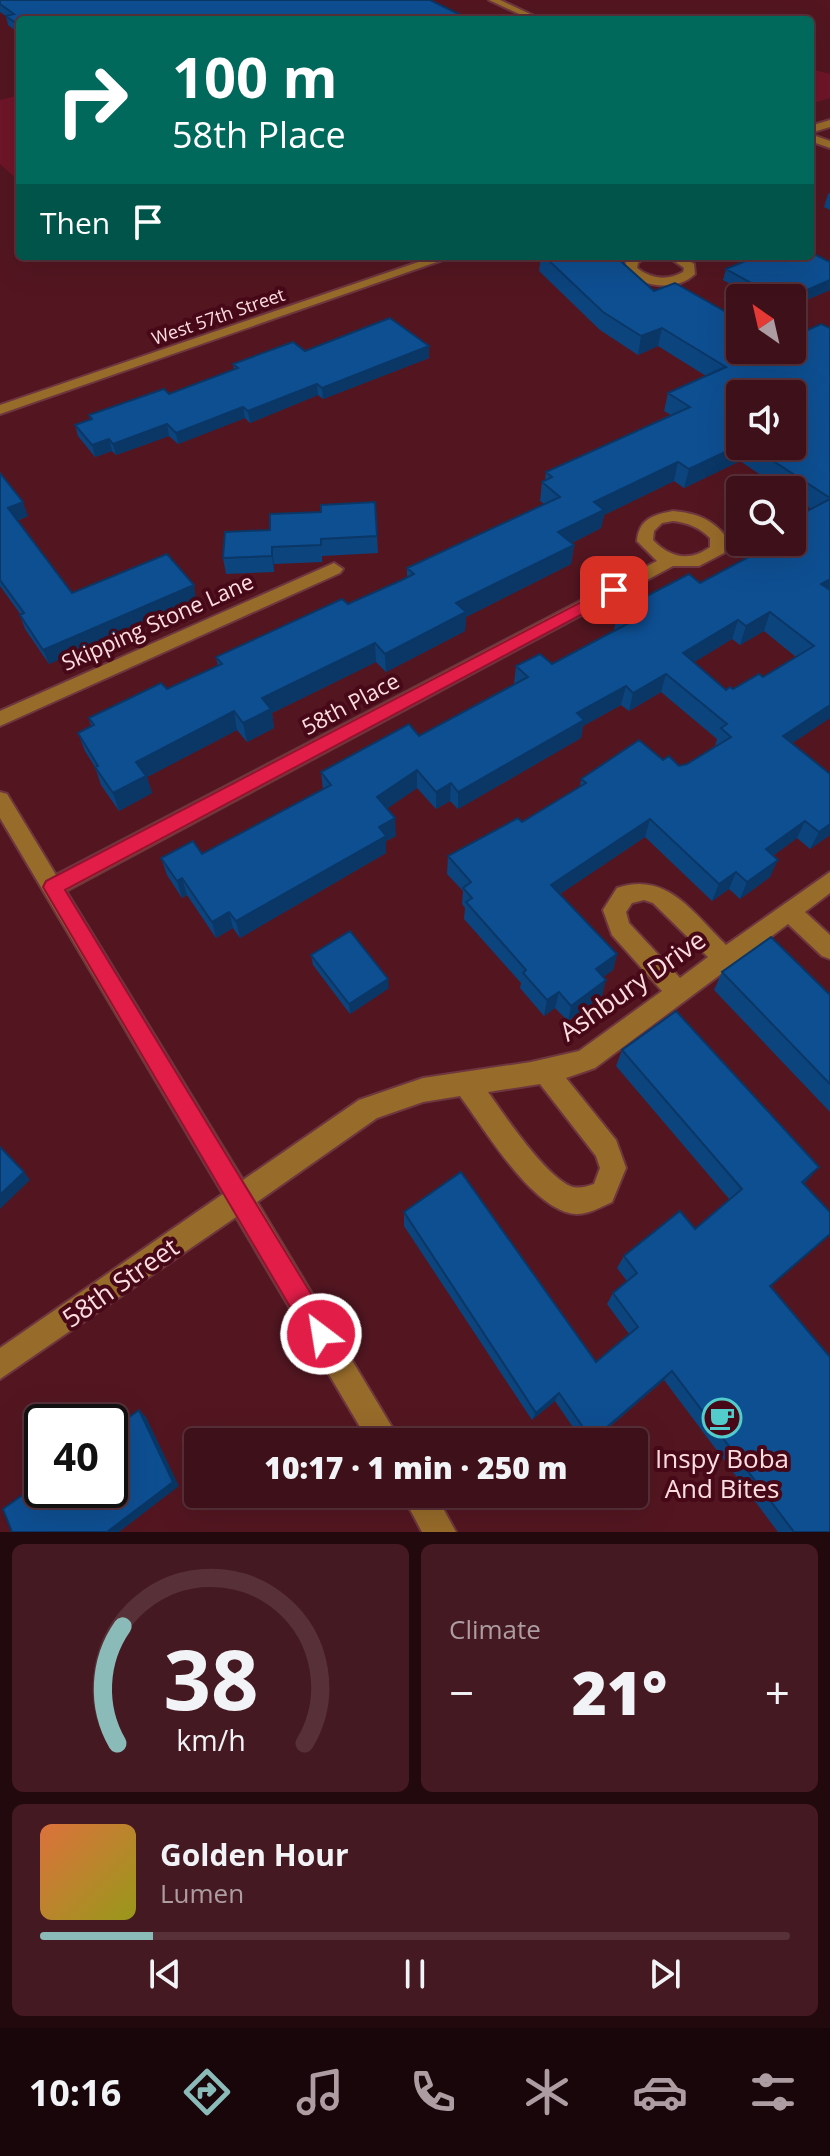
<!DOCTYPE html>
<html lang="en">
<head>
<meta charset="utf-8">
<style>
	body { margin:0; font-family:"Open Sans",sans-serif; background:#451922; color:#f1f3f6; height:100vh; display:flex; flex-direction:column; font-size:30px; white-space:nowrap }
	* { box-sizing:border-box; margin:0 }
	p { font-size:26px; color:#ad9da2 }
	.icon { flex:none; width:44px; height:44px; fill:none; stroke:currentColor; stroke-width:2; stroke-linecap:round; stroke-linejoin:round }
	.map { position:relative; height:1532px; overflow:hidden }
	.details { display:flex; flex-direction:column; gap:12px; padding:12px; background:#22090e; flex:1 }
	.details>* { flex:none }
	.top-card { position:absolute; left:16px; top:16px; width:798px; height:244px; border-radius:8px; box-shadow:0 8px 32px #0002,0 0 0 2px #573038; background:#00695c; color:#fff; overflow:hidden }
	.needle { width:52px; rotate:326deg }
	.buttons { position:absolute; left:726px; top:284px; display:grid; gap:16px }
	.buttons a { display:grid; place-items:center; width:80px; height:80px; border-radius:8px; background:#3e1019; box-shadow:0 8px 32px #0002,0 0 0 2px #573038; font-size:40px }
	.speed { position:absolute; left:24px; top:1404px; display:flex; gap:16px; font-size:40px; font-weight:700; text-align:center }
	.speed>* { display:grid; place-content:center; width:104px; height:104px; border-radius:50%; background:#3e1019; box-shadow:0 8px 32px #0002,0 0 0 2px #573038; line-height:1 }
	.speed .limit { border:4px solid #111; border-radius:12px; background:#fff; color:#111 }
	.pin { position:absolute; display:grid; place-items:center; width:68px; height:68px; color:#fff; margin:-34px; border-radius:16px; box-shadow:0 4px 12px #0006 }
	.me { position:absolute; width:88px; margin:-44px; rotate:329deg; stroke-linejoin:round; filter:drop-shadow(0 0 6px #0008) }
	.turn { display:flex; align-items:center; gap:28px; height:168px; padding:0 24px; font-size:36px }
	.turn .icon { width:104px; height:104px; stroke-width:2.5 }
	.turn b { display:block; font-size:56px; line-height:68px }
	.then { display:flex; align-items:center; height:76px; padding:0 24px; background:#0003; gap:16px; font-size:30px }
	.big { font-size:60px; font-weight:800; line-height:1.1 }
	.details .tile { flex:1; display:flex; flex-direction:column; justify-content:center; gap:12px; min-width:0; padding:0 28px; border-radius:12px; background:#451922 }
	.details .dial { align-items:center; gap:0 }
	.dial svg { height:208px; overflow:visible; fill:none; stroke:#573038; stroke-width:7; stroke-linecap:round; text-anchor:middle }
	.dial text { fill:#f1f3f6; stroke:none }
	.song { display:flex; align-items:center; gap:24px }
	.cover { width:96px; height:96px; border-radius:12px; background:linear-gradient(135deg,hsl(20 70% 55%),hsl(60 70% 35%)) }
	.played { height:8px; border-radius:4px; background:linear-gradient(90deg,#8bbbb9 15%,#573038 15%) }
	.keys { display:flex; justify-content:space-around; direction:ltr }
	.heat { display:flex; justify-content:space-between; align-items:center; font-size:44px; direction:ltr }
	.details .tiles { flex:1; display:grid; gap:12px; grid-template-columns:1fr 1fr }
	.tile:last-child { grid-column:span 2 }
	.trip { position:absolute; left:184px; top:1428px; width:464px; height:80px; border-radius:8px; background:#3e1019; box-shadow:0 8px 32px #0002,0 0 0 2px #573038; font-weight:800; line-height:80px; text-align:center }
	.tab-bar { display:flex; height:128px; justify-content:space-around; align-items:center; background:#19060a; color:#ad9da2 }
	.tab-bar .icon { width:56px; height:56px }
	.tab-bar .current { color:#8bbbb9 }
	.tab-bar b { font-size:36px; color:#f1f3f6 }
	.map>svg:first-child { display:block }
	.green { fill:#6f1529 }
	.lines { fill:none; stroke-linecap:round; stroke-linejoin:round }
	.minor-casing { stroke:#6e363f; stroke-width:4 }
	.minor { fill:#976b2a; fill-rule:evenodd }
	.wall { fill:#0c447e; fill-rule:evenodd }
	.shaded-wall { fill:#0a3766 }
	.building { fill:#0e4f92; stroke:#0a3766; stroke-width:2; fill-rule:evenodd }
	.route { fill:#e11d48; stroke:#92132f; stroke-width:2 }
	.labels { text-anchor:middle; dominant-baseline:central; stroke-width:8; stroke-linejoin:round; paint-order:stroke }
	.far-street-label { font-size:18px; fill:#fedddf; stroke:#470917 }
	.street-label { font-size:22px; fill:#fedddf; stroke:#470917 }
	.near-street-label { font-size:26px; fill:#fedddf; stroke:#470917 }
	.near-poi-label { font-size:26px; fill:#fedddf; stroke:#470917 }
</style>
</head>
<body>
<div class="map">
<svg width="830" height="1532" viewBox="0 0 830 1532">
	<rect width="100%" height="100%" fill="#531621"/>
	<path class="green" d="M810 69 830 74V98L810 104Z
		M20 95V182L0 164V100Z"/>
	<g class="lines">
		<g class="minor-casing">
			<path id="minor" d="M489 0H500L543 20H532Z
				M830 120V127L810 133V126Z
				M810 134 830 141V148L810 141Z
				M436 256H454L0 414V405Z
				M631 256H646L638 263 637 268C652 279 667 281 683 272L684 268 667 256H681L694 264 695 274C676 292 642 288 625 269L626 261Z
				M673 511C695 513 713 519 726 537L724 553 699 566H673L66 891 243 1180 359 1100 423 1078 531 1062 579 1051 662 991 612 935 603 910 617 888C667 871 693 913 726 945L830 872V893L805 912 830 935V959L822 956 788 924 595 1068 566 1078 616 1140 626 1168 612 1202C601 1207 589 1214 577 1214 534 1213 484 1128 460 1096L423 1102 377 1118 257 1202 401 1442H369L236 1217 0 1379V1348L223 1194 0 818V792L7 794 56 875 657 561 637 541C639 519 653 515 673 511ZM673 521C688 523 699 527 710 538V547C690 562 670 558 653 540L654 531 662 523ZM644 900 653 903 708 957 680 978 629 923 626 912 632 903ZM540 1084 596 1156 600 1168 594 1184C586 1187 578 1189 570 1186 544 1174 505 1116 488 1092Z
				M334 563 343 569 340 573 0 726V711Z
				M402 1494H435L456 1532H422Z"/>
		</g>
		<use href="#minor" class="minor"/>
	</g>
	<path class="wall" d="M0 0 20 20V34L8 25 6 16 0 12Z
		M830 193V210L824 207 828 194Z
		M541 256H615L654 291 792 350 830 328V718L792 743 830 774V835L810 849 797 838 774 855 770 877 740 899 729 889 712 901 645 837 560 894 617 954 613 970 603 977 602 996 568 1021 555 1008 544 1016 520 988 521 983 464 919 465 908 462 904 463 891 447 874 448 856 522 822 580 787 581 779 663 760 679 766 687 764 715 746 717 739 661 692 629 711 621 705 583 726 581 738 458 809 450 801 436 809 417 788 387 808 396 836 386 841V853L240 938 233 928 216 938 187 895 182 898 167 875 161 858 202 854 323 790 321 772 419 736 514 684 516 666 552 664 615 631 614 630 618 611 700 583 767 547 769 542H792L811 509 792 496V490H783L740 461 684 488 674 481 604 515 601 528 572 543 574 545 571 564 466 617 465 631 386 672 376 662 272 713 274 728 247 742 237 730 147 777 152 793 119 811 101 785 95 767 85 751 78 733 91 726 89 718 167 689 218 666 216 657 348 604 407 577V568L544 504 540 501 542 482 545 480 546 472 671 415 664 411 668 393 706 376 658 346 638 355 600 330 539 271ZM792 394V446H740ZM764 631 796 657 763 677 733 689 726 690 694 662 732 639 740 645Z
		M735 256H810L830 262V290L792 306V298H755L723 280 726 269 746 262Z
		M429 346V358L323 399 318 395 250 423 245 418 178 444 169 436 116 455 112 451 95 457 78 436 75 425 90 420 89 415 169 394 234 370 233 364 305 351Z
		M0 473 28 516 17 521 72 593 196 599 49 664 25 629 20 615H21L0 586Z
		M225 532 377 536 378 553 322 556V562L274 564V572L226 574 223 558Z
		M311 955 389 988 350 1014 313 965Z
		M722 972 830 995V1112L714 990Z
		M622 1050 807 1181 804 1184 771 1287 830 1532H778L664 1380 592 1442H583L555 1401 532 1420 404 1226V1212L596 1362 629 1334 607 1304 613 1293 627 1281 617 1268 624 1256 695 1229 730 1200 616 1066Z"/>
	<path class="shaded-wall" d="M830 280V290L792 306V298H789Z
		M662 328 658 346 638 355 641 336Z
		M429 346V358L323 399 322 388Z
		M317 384 318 395 250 423 248 411Z
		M243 407 245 418 178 444 176 433Z
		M167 424 169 436 116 455 113 444Z
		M109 439 112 451 95 457 92 445Z
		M740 445V446H744L740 461 684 488 689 469Z
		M678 462 674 481 604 515 601 528 556 551 558 532 594 502Z
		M23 502 28 516 13 522 8 508Z
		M574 545 571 564 466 617 465 631 386 672 385 654 456 603Z
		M272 547 274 564V572L272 556Z
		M830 579V593L821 584Z
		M194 585 196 599 49 664 43 650Z
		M770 612 764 631 740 645 746 626Z
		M738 620 732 639 678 672 683 653Z
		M375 643 376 662 272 713 274 728 247 742 243 723 262 698Z
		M666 674 661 692 629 711 633 693Z
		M626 686 621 705 583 726 581 738 458 809V792L577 713Z
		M830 705V718L776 754 783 736Z
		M234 711 237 730 147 777 152 793 119 811 113 793 136 762Z
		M417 770V788L378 815 377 797Z
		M451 783 450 801 436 809V792Z
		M395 818 396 836 386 841V853L240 938 236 921 379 827Z
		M650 819 645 837 548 902 551 885Z
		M805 821 797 838 759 866 766 849Z
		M830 824V835L810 849 819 832Z
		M778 860 770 877 740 899 747 882Z
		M736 872 729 889 712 901 719 884Z
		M182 878 187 895 182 898 177 881Z
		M229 912 233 928 216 938 212 922Z
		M617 954 613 970 592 985 596 969Z
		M388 979 389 988 350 1014 349 1004Z
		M606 980 602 996 568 1021 571 1006Z
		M559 992 555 1008 544 1016 547 1000Z
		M819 1167 807 1181 791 1195 802 1182Z
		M24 1172 30 1180 0 1209V1195Z
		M830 1234V1235L759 1297 770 1286Z
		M672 1371 664 1380 591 1442 592 1440Z
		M559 1393 555 1401 532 1420 536 1413Z
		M139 1410 146 1417 179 1486 119 1532H107Z"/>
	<path class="building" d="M0 0H430L471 20H20V26L6 16 14 14 0 4Z
		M810 252 830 262V280L789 298H778L726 269 758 256H810Z
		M544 256H615L654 291 675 283 740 320V350H792V337L821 324 830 328V498L750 446H792V394H740V445L689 469 678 462 594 502 604 510 558 532 574 545 456 603 466 612 385 654 375 643 262 698 271 709 243 723 234 711 136 762 146 776 113 793 95 767 98 766 78 733 94 725 89 718 161 683 167 689 222 664 216 657 342 599 348 604 402 580 414 574 407 568 560 497 542 482 552 477 546 472 690 407 668 393 726 367 662 328 641 336 603 312Z
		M390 318 429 346 322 388 317 384 248 411 243 407 176 433 167 424 113 444 109 439 92 445 75 425 92 419 89 415 164 389 169 394 238 368 233 364 293 342 305 351Z
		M0 473 23 502 8 508 72 593 167 554 194 585 43 650 20 615 24 613 0 580Z
		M830 499V579L821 584 830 590V705L783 736 830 774V824L819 832 805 821 766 849 778 860 747 882 736 872 719 884 650 819 551 885 617 954 596 969 606 980 571 1006 559 992 547 1000 523 973 526 970 466 902 472 898 463 888 471 882 448 856 518 818 522 822 586 783 581 779 639 740 663 760 669 756 679 766 687 764 731 737 721 728 727 724 666 674 633 693 626 686 577 713 584 720 458 792 451 783 436 792 417 770 377 797 395 818 379 827 386 836 236 921 229 912 212 922 182 878 177 881 161 858 193 841 202 854 331 785 321 772 409 724 419 736 528 677 516 666 540 654 552 664 631 622 618 611 689 574 700 583 777 542H792V519ZM770 612 814 646 763 677 759 674 733 689 730 687 726 690 683 653 738 620 746 626Z
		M375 502 377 536 321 539V545L272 547V556L223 558 225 532 270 530V514L321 512V505Z
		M350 931 388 979 349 1004 311 955Z
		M771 937 830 995V1084L722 972Z
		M676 1011 819 1167 802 1182 830 1212V1234L770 1286 830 1357V1532H794L672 1371 592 1440 559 1393 536 1413 404 1212 461 1172 596 1362 638 1327 613 1293 637 1273 624 1256 680 1211 695 1229 742 1189 622 1050Z
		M0 1147 24 1172 0 1195Z
		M139 1410 173 1482 107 1532H12L3 1509 42 1481V1490H110V1431Z"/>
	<path class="route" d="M614 585 620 586V594L65 890 330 1325 334 1334 330 1344 321 1347 312 1344 43 887 46 881Z"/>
	<defs>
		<g id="cafe-ring" transform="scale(2)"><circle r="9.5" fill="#470917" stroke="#52cdcb" stroke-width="1.5"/><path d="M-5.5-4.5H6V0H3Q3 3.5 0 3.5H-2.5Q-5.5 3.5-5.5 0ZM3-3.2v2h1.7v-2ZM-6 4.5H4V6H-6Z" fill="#52cdcb"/></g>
	</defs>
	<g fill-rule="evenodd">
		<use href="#cafe-ring" x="722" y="1418"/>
	</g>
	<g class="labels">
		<g class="far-street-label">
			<text transform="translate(218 316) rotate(-19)">West 57th Street</text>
		</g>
		<g class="street-label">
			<text transform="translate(157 621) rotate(-24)">Skipping Stone Lane</text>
			<text transform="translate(350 703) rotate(-28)">58th Place</text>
		</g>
		<g class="near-street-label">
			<text transform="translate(632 985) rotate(-35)">Ashbury Drive</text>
			<text transform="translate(120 1282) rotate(-35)">58th Street</text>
		</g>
		<g class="near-poi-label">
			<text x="722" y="1458">Inspy Boba<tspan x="722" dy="30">And Bites</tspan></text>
		</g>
	</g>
</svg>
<div class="buttons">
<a><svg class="needle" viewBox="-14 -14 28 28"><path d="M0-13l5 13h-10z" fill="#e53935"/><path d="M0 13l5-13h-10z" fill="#ad9da2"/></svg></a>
<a><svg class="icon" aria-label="sound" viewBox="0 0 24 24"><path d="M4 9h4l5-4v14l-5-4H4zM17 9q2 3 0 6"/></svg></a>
<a><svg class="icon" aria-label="search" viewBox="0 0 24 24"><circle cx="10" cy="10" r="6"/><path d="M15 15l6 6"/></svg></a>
</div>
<div class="speed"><div class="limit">40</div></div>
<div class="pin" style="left:614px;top:590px;background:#d93025"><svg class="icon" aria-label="arrive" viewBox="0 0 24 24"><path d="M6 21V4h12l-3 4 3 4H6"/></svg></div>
<svg class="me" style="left:321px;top:1334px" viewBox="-20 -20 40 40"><circle r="17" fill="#e11d48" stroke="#fff" stroke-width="3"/><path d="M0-11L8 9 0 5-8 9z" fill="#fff"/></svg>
<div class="trip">10:17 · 1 min · 250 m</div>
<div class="top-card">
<div class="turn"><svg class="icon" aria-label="right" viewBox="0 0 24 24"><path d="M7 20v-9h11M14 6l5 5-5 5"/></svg><div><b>100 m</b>58th Place</div></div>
<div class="then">Then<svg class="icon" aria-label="arrive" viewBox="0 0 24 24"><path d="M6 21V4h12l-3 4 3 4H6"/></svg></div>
</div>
</div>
<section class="details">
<div class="tiles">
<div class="tile dial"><svg viewBox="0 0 100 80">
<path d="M14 69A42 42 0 1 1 86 69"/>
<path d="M14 69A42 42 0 0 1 16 24" stroke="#8bbbb9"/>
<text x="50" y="56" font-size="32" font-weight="700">38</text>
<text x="50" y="72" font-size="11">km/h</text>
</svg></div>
<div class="tile"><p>Climate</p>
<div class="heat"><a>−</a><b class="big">21°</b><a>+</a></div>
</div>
<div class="tile">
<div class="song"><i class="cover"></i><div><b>Golden Hour</b><p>Lumen</p></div></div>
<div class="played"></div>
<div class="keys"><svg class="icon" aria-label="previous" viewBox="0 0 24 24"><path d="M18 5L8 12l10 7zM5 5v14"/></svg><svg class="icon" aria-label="pause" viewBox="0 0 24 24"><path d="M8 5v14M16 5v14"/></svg><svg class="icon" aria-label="next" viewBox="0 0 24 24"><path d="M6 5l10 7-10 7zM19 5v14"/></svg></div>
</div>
</div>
</section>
<nav class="tab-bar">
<b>10:16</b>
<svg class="icon current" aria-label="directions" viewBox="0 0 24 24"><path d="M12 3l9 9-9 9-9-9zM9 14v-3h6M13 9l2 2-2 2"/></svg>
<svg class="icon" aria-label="music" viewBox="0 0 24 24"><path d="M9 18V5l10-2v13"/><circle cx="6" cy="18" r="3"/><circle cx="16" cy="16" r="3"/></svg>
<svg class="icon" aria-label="phone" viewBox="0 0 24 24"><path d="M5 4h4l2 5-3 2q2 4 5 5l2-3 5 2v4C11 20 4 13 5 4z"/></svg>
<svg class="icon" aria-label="climate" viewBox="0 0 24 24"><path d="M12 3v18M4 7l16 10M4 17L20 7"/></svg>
<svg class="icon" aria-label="car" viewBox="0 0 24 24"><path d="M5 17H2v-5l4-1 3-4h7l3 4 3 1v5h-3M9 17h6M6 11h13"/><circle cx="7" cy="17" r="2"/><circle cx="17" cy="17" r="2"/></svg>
<svg class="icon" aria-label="filters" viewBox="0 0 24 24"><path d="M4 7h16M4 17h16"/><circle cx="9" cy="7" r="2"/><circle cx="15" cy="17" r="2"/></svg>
</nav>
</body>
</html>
